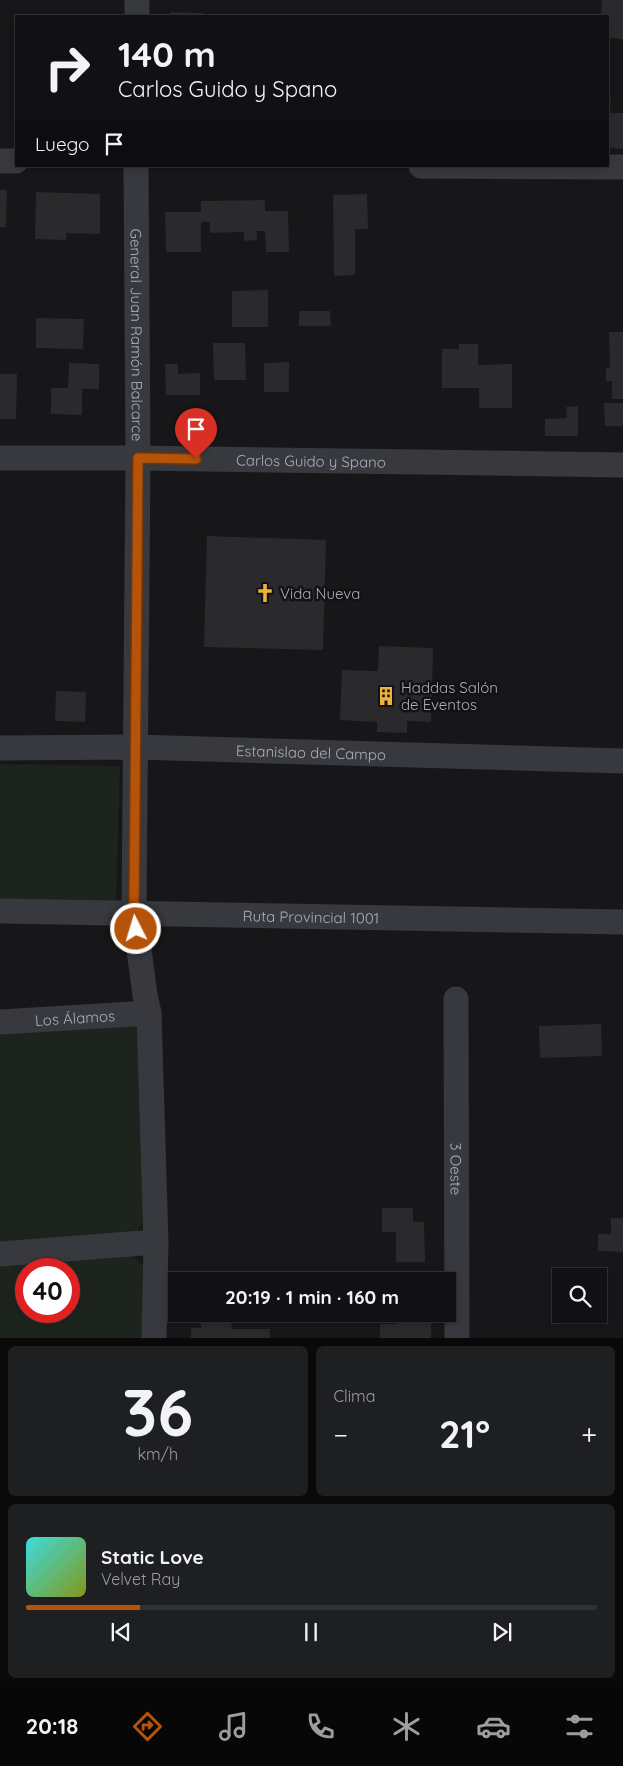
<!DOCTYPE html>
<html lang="es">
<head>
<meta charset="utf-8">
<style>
	body { margin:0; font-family:Quicksand,sans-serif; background:#1e1f21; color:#f1f3f6; height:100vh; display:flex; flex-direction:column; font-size:19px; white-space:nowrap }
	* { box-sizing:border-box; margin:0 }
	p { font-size:16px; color:#9c9da0 }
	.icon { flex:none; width:28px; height:28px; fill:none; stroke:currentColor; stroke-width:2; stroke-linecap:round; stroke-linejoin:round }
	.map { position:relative; height:1338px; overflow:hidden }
	.side { display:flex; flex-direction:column; gap:8px; padding:8px; background:#09090a; flex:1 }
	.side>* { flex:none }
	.hud { position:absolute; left:15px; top:15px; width:594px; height:152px; border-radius:0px; box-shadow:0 2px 8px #0003,0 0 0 1px #303133; background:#111113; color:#f1f3f6; overflow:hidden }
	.tools { position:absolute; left:552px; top:1268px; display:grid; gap:10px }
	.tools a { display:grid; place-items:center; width:55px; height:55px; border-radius:0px; background:#111113; box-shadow:0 2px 8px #0003,0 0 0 1px #303133; font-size:25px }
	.speed { position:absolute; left:15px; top:1258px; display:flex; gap:10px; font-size:25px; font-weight:700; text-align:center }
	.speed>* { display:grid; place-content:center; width:65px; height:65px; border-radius:50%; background:#111113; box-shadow:0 2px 8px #0003,0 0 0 1px #303133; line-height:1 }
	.speed .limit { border:8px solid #d22; background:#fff; color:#111 }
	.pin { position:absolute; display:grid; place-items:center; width:42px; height:42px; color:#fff; margin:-51px -21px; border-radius:50% 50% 50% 0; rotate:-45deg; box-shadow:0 0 5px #0007 }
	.pin .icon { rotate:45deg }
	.me { position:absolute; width:55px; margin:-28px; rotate:355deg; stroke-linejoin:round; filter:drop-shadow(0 0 4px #0008) }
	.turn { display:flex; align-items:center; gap:18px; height:105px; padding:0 20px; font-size:22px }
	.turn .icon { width:65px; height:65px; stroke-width:2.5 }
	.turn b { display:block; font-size:35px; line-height:42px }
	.then { display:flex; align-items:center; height:48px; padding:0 20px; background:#0003; gap:10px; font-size:19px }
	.big { font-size:38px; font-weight:700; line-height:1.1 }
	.side .card { flex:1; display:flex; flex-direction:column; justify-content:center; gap:8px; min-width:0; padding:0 18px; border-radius:8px; background:#1e1f21 }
	.side .dial { align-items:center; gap:0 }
	.dial b { font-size:65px; line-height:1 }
	.song { display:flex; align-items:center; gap:15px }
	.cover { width:60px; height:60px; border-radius:8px; background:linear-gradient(135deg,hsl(180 70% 55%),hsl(70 70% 35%)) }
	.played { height:5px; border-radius:2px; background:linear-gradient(90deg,#b45309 20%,#303133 20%) }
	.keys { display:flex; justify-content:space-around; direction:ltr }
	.heat { display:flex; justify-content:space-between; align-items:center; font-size:28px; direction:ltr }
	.side .tiles { flex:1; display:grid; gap:8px; grid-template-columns:1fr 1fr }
	.card:last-child { grid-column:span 2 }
	.trip { position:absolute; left:168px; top:1272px; width:288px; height:50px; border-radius:0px; background:#111113; box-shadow:0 2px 8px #0003,0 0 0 1px #303133; font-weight:700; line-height:50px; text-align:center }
	.tabs { display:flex; height:80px; justify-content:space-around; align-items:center; background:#070708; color:#9c9da0 }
	.tabs .icon { width:35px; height:35px }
	.tabs .on { color:#b45309 }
	.tabs b { font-size:22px; color:#f1f3f6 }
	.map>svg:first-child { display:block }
	.green { fill:#1d241e; fill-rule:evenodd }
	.building { fill:#2a2a2d }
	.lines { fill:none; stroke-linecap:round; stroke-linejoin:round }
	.minor { stroke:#38393e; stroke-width:25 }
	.route-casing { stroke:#753606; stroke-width:12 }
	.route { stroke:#b45309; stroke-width:9 }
	.labels { text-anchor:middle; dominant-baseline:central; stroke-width:5; stroke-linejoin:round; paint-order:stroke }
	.street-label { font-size:15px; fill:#a9aeb8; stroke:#121214 }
	.poi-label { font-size:15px; fill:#a9aeb8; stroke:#121214; text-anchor:start }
</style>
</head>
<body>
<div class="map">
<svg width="623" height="1339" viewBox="0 0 623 1339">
	<rect width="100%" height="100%" fill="#171719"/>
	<path class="green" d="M0 764 120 766 116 901 0 899Z
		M127 1020 147 1036 148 1216 135 1233 0 1242V1032Z
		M129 1253 147 1269V1338L0 1339V1264ZM26 1269H69V1311H26Z"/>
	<path class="building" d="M602 0H623V39L608 38V16H601Z
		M170 12 203 13V16H170Z
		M608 98H611L610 113H623V149L608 148Z
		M0 190H7L6 227H0Z
		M36 192 100 194V234L66 233V240L35 239Z
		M367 194 368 229H355V275L334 276 333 195Z
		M265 200V211H288L289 252H266L265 231H257V240L244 241V232L210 233V222H201V252H166L165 212H201V201Z
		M268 290V327H232V291Z
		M299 311H330L331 326H299Z
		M36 318 84 319 83 349 36 348Z
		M609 332H623V399H612V381H606V368H610Z
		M213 343H245L246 380H214Z
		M459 344H478V365L512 364V408H479V388H442V349H459Z
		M289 362V392H264V363Z
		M69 363 99 364V389H82V415L51 414V388H68Z
		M165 364H178V374L200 373V395H166Z
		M0 374H17L16 419H0Z
		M604 403H623V426H605Z
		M578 406V436H545V419L567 418 566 407Z
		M207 536 326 540 323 650 204 647Z
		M379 646 433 648 431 722 407 721V733L377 732V722L340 720 342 670 378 671Z
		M56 691 86 692 85 722 55 721Z
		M601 1024 602 1056 540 1058 539 1026Z
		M382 1208H413V1222H424L425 1262H396V1232H382Z
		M611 1218H623V1252L598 1251V1234H611Z
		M234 1271 233 1281H201V1272Z
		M205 1314H225V1320L231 1321 232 1329H270V1339H191V1328H201V1315H205Z
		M396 1314H431V1339H380V1324H396Z"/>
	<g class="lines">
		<g class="minor">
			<path d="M137 16V0"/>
			<path d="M0 161H16"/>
			<path id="s1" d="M136 166 138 458 134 912 145 995 149 1013 156 1242 154 1339"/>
			<path d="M421 166 623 167"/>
			<path id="s2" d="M0 458H138L623 465"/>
			<path id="s3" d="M0 748 135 747 623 761"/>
			<path id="s4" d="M0 911 623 922"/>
			<path id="s5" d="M456 999 457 1339"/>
			<path id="s6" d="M0 1022 149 1013"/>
			<path d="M0 1254 156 1242"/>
		</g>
	</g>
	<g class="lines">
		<g class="route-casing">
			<path id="route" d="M136 929 134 912 138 458 196 459"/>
		</g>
		<use href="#route" class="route"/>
	</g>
	<defs>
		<g id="church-bare" transform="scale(1.5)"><path d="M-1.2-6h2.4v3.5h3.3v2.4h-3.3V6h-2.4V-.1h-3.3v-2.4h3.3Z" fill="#eeb23a" stroke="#121214" stroke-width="2.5" paint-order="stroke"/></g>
		<g id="building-bare" transform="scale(1.5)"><path d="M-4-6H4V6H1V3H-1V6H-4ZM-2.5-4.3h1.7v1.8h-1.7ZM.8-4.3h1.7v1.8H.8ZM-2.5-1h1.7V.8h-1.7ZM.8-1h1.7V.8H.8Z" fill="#eeb23a" stroke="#121214" stroke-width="2.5" paint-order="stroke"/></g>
	</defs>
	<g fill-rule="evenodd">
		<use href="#church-bare" x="265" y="593"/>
		<use href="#building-bare" x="386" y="696"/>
	</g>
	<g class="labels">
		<g class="street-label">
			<text stroke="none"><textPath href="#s1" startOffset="169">General Juan Ramón Balcarce</textPath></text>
			<text stroke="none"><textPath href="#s2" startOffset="311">Carlos Guido y Spano</textPath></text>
			<text stroke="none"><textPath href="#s3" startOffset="311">Estanislao del Campo</textPath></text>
			<text stroke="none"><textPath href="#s4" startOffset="311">Ruta Provincial 1001</textPath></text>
			<text stroke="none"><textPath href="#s6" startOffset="75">Los Álamos</textPath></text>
			<text stroke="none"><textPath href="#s5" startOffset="170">3 Oeste</textPath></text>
		</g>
		<g class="poi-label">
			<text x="280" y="593">Vida Nueva</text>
			<text x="401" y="687">Haddas Salón<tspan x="401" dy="17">de Eventos</tspan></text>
		</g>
	</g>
</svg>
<div class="tools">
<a><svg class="icon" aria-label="search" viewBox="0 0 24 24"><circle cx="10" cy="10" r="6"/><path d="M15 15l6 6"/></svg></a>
</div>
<div class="speed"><div class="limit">40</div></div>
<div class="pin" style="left:196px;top:459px;background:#d93025"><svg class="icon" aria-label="arrive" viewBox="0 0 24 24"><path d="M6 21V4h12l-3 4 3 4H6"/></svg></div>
<svg class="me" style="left:136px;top:929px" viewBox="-20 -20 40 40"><circle r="17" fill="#b45309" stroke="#fff" stroke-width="3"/><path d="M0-11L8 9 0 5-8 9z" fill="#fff"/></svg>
<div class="trip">20:19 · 1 min · 160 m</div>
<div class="hud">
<div class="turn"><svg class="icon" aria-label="right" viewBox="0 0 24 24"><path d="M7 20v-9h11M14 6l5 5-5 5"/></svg><div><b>140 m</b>Carlos Guido y Spano</div></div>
<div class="then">Luego<svg class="icon" aria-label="arrive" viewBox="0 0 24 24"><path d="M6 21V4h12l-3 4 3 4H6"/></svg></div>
</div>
</div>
<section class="side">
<div class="tiles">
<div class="card dial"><b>36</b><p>km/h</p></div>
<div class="card"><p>Clima</p>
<div class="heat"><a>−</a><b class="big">21°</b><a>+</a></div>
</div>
<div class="card">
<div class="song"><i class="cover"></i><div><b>Static Love</b><p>Velvet Ray</p></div></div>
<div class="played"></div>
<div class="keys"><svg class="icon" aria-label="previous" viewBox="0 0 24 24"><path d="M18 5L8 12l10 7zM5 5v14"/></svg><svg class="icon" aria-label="pause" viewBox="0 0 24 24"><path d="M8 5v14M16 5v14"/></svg><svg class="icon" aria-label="next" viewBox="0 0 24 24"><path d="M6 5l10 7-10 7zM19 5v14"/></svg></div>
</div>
</div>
</section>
<nav class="tabs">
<b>20:18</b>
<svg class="icon on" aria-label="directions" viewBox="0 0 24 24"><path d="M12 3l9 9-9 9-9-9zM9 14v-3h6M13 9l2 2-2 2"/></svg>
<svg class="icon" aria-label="music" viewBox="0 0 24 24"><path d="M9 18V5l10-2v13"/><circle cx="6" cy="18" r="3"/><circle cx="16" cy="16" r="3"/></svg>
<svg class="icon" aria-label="phone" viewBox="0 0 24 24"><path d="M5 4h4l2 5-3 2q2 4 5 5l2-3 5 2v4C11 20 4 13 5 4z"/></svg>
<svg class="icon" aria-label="climate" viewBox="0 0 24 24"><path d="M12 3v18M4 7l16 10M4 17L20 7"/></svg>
<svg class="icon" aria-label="car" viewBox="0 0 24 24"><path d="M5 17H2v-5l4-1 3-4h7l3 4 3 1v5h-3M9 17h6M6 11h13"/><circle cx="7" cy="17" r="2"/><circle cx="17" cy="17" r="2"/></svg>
<svg class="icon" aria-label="filters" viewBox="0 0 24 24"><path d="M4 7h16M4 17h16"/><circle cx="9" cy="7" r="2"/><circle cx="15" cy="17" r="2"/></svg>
</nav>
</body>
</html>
